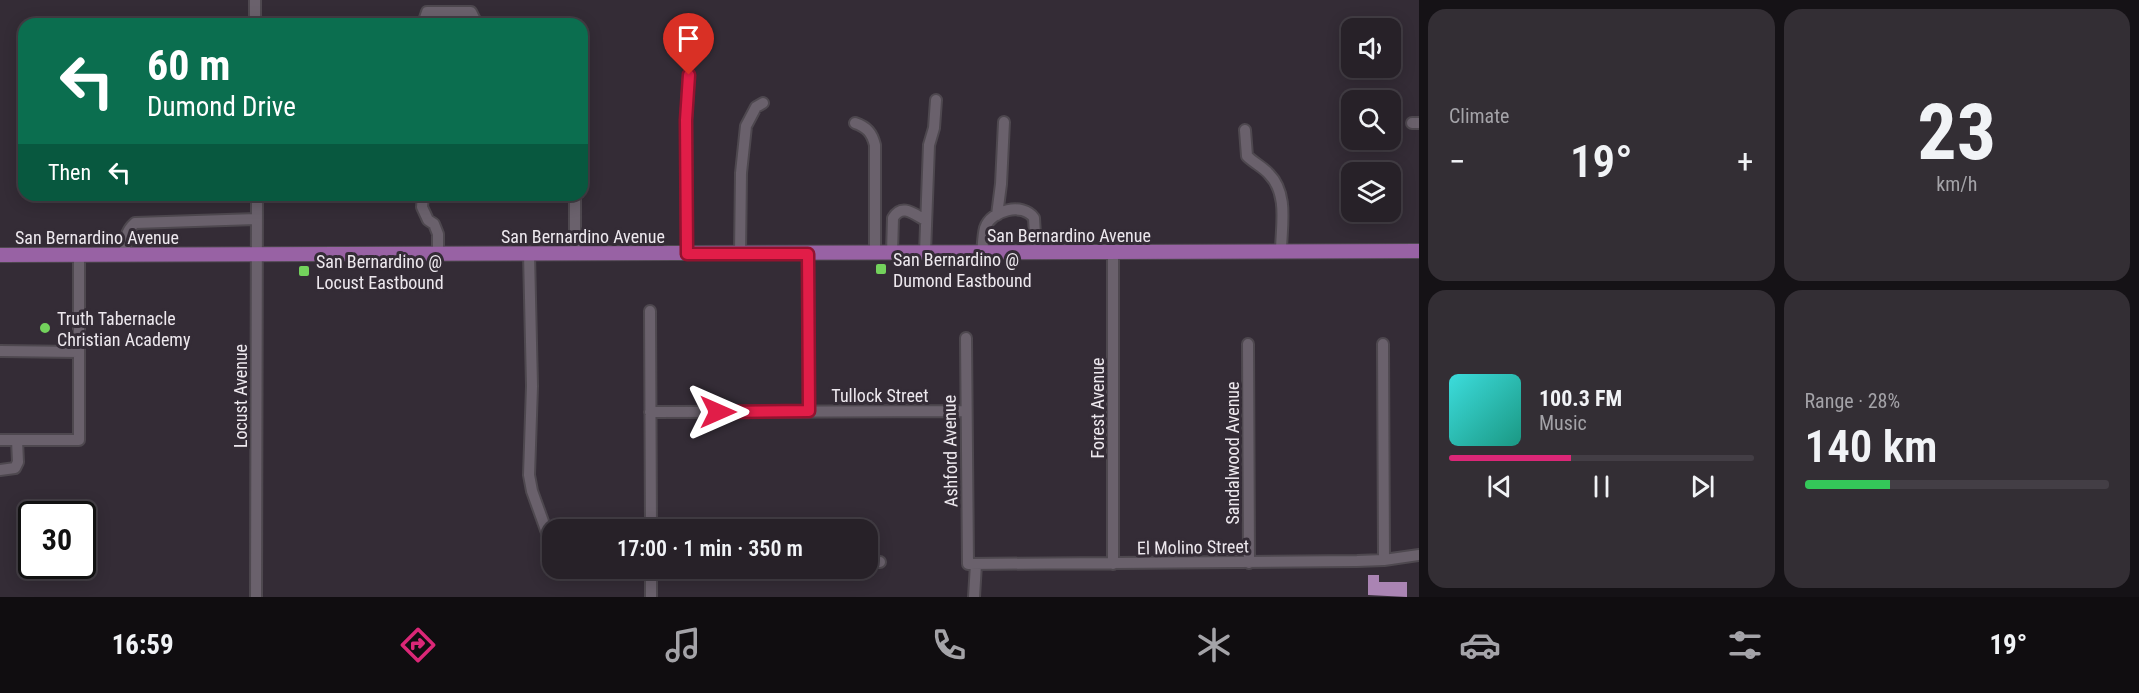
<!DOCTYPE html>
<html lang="en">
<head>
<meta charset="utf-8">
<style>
	body { margin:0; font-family:"Roboto Condensed",sans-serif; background:#332e34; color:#f1f3f6; height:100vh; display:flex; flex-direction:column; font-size:22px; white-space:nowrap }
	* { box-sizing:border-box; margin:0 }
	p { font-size:20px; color:#a4a3a8 }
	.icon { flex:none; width:33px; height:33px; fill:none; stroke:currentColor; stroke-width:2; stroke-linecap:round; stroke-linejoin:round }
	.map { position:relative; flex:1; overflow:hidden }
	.details { display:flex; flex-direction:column; gap:9px; padding:9px; background:#151216; width:720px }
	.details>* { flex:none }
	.banner { position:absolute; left:18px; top:18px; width:570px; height:183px; border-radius:18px; box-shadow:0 3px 15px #0003,0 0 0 2px #433e45; background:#0b6e4f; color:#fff; overflow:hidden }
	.tools { position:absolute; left:1341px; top:18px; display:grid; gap:12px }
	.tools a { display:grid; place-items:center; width:60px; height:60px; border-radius:12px; background:#272128; box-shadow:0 3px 15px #0003,0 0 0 2px #433e45; font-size:30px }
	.speed { position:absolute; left:18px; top:501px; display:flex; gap:12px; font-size:30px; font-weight:700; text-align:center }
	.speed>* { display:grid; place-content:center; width:78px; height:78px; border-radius:50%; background:#272128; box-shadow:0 3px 15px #0003,0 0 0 2px #433e45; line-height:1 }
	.speed .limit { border:3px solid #111; border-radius:9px; background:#fff; color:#111 }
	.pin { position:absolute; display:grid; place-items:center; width:51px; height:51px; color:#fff; margin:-62px -26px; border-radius:50% 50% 50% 0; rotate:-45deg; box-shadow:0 0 6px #0007 }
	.pin .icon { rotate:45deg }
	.me { position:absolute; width:66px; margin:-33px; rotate:90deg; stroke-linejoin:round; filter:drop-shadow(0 0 4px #0008) }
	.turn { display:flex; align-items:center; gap:21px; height:126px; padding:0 30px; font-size:27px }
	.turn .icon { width:78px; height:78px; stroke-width:2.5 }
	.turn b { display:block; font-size:42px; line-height:51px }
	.then { display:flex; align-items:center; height:57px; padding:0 30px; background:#0003; gap:12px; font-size:22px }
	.big { font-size:45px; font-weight:600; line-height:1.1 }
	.details .widget { flex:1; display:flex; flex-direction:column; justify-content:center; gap:9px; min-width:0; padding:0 21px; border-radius:18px; background:#332e34 }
	.details .dial { align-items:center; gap:0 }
	.dial b { font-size:78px; line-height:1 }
	.song { display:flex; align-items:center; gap:18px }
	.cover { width:72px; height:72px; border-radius:9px; background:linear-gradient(135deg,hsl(180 70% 55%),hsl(170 70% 35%)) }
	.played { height:6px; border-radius:3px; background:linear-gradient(90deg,#db2777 40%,#433e45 40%) }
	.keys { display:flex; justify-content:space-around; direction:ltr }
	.heat { display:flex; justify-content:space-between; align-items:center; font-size:33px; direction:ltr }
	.charge { height:9px; border-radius:4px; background:linear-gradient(90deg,#34c759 28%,#433e45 0) }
	.details .tiles { flex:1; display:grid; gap:9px; grid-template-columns:repeat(2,1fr) }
	.trip { position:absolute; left:542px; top:519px; width:336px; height:60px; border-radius:18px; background:#272128; box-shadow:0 3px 15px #0003,0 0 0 2px #433e45; font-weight:600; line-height:60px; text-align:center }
	.tabs { display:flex; height:96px; justify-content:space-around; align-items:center; background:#100d10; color:#a4a3a8 }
	.tabs .icon { width:42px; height:42px }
	.tabs .on { color:#db2777 }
	.tabs b { font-size:27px; color:#f1f3f6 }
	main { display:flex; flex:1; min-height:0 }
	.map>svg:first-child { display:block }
	.building { fill:#aa84b3 }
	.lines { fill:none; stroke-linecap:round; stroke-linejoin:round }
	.minor-casing { stroke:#4e484f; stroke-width:14 }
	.major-casing { stroke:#4e484f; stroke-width:16 }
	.minor { stroke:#6a616c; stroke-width:10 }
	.major { stroke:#9862a4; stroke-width:14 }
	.route-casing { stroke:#92132f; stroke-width:15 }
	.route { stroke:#e11d48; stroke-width:10 }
	.poi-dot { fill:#73d25c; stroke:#342c36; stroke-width:2 }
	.labels { text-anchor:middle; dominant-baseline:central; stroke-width:6; stroke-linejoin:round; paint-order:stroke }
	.street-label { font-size:18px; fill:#ede8ee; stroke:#342c36 }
	.poi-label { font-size:18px; fill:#ede8ee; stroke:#342c36; text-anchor:start }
</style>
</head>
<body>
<main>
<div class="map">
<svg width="1419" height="597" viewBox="0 0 1419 597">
	<rect width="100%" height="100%" fill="#342c36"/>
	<path class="building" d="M1368 575H1379V582H1407V597L1368 595Z"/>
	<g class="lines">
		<g class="minor-casing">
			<path id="minor" d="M255 24V0
				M423 24 427 12H471L475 20 471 24
				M855 123C867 127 872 133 875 145V253
				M1412 123H1419
				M1245 130 1247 156C1254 163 1263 167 1269 174 1289 194 1281 227 1281 252
				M423 195 422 207 428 220 434 224 438 234V254
				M575 195V254
				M173 196 257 195
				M997 215 1001 184 1004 122
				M892 253 893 218C902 203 914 214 925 220
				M925 253 929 145 934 128 936 100
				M982 253C983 245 983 236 985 228 991 210 1023 202 1034 218L1036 253
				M125 254C125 240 125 232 135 223L257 219
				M529 254 532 386 529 475 532 491 550 541
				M687 254 686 120 689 75
				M740 254 741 173 746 126 756 107 763 103
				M808 254 809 411
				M650 311 651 530
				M966 338 968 564 1357 561 1384 560 1419 555
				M1248 344 1249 563
				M1383 344 1384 560
				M0 351 79 352
				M650 412 966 411
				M0 440H79V254
				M0 470 15 468 18 462 17 440
				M867 562H880
				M1113 564V252
				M651 568V597
				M256 597 257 195
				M974 597 976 564"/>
		</g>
		<g class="major-casing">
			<path id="major" d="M0 255 1419 251"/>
		</g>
		<use href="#minor" class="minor"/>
		<use href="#major" class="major"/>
	</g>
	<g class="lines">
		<g class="route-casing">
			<path id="route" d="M689 75 686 120 687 254H808L809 411 718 412"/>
		</g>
		<use href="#route" class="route"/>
	</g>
	<g class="poi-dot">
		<rect x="875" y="263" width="12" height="12" rx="3"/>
		<rect x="298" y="265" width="12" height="12" rx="3"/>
		<circle cx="45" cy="328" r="6"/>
	</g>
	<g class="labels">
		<g class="street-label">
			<text x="1069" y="235">San Bernardino Avenue</text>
			<text x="583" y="236">San Bernardino Avenue</text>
			<text x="97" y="237">San Bernardino Avenue</text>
			<text x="880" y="395">Tullock Street</text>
			<text transform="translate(240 396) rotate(-90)">Locust Avenue</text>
			<text transform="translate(1097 408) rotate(-90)">Forest Avenue</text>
			<text transform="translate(950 451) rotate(-91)">Ashford Avenue</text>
			<text transform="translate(1232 453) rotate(-90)">Sandalwood Avenue</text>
			<text transform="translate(1193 547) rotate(-1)">El Molino Street</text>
		</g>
		<g class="poi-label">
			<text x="893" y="259">San Bernardino @<tspan x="893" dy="21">Dumond Eastbound</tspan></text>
			<text x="316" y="261">San Bernardino @<tspan x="316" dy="21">Locust Eastbound</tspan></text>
			<text x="57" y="318">Truth Tabernacle<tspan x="57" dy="21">Christian Academy</tspan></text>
		</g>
	</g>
</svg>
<div class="tools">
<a><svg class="icon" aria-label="sound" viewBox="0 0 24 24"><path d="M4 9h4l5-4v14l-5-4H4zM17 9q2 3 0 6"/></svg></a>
<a><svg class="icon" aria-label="search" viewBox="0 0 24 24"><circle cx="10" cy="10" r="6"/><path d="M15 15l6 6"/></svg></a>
<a><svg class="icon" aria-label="layers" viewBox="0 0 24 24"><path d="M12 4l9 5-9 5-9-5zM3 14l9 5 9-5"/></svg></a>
</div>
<div class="speed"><div class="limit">30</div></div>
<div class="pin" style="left:689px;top:75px;background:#d93025"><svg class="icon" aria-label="arrive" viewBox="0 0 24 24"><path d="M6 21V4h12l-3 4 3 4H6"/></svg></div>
<svg class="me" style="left:718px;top:412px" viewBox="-20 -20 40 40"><path d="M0-17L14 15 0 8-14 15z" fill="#e11d48" stroke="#fff" stroke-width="4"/></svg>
<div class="trip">17:00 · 1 min · 350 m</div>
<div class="banner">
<div class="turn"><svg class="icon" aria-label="left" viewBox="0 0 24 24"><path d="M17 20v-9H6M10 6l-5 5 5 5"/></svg><div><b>60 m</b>Dumond Drive</div></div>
<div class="then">Then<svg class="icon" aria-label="left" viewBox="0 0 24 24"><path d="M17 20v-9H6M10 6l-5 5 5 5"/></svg></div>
</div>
</div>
<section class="details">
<div class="tiles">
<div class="widget"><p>Climate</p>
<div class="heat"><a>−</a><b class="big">19°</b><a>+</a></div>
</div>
<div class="widget dial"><b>23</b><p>km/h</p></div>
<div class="widget">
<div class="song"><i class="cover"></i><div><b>100.3 FM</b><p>Music</p></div></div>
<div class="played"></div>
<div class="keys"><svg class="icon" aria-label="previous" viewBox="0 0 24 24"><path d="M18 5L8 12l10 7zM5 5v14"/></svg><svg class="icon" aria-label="pause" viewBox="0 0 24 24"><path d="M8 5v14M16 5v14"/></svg><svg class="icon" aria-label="next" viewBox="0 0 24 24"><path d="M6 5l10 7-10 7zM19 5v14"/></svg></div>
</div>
<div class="widget"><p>Range · 28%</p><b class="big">140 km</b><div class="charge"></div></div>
</div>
</section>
</main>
<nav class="tabs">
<b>16:59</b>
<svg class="icon on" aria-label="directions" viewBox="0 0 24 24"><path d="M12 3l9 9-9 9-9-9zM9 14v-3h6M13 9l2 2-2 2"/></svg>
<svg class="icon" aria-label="music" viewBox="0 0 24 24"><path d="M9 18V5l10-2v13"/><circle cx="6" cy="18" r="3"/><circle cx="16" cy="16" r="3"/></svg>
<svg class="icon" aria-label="phone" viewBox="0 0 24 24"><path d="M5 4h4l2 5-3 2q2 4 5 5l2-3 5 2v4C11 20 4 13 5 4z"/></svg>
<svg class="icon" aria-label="climate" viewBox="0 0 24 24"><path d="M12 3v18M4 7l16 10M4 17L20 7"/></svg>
<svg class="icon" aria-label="car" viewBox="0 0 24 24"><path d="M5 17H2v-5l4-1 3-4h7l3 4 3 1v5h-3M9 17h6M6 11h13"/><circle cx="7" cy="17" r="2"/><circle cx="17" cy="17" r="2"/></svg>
<svg class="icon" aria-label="filters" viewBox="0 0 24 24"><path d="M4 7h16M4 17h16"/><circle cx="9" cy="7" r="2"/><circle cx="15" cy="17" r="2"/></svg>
<b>19°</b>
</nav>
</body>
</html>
